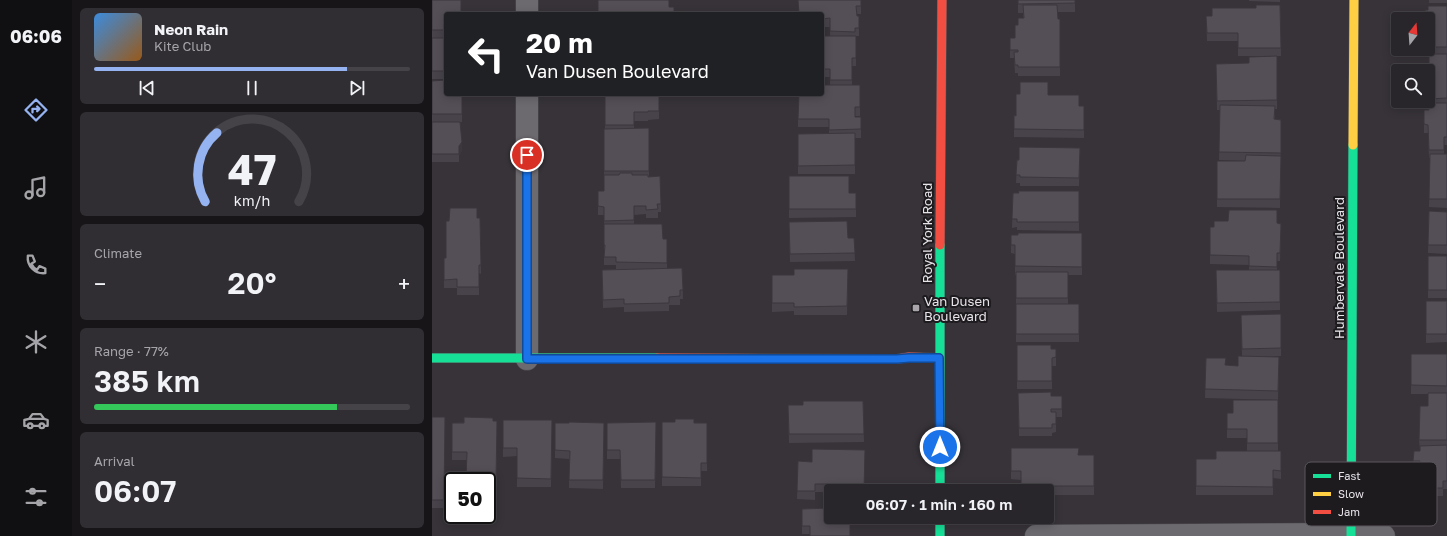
<!DOCTYPE html>
<html lang="en">
<head>
<meta charset="utf-8">
<style>
	body { margin:0; font-family:"Golos Text",sans-serif; background:#312e33; color:#f1f3f6; height:100vh; display:flex; flex-direction:column; font-size:15px; white-space:nowrap }
	* { box-sizing:border-box; margin:0 }
	p { font-size:13px; color:#a5a5a9 }
	.icon { flex:none; width:22px; height:22px; fill:none; stroke:currentColor; stroke-width:2; stroke-linecap:round; stroke-linejoin:round }
	.map { position:relative; flex:1; overflow:hidden }
	.drawer { display:flex; flex-direction:column; gap:8px; padding:8px; background:#171518; width:360px }
	.drawer>* { flex:none }
	.guide { position:absolute; left:12px; top:12px; width:380px; height:84px; border-radius:4px; box-shadow:0 2px 10px #0003,0 0 0 1px #454347; background:#202124; color:#fff; overflow:hidden }
	.needle { width:26px; rotate:17deg }
	.fabs { position:absolute; left:959px; top:12px; display:grid; gap:8px }
	.fabs a { display:grid; place-items:center; width:44px; height:44px; border-radius:4px; background:#29262b; box-shadow:0 2px 10px #0003,0 0 0 1px #454347; font-size:20px }
	.speed { position:absolute; left:12px; top:472px; display:flex; gap:8px; font-size:20px; font-weight:700; text-align:center }
	.speed>* { display:grid; place-content:center; width:52px; height:52px; border-radius:50%; background:#29262b; box-shadow:0 2px 10px #0003,0 0 0 1px #454347; line-height:1 }
	.speed .limit { border:2px solid #111; border-radius:6px; background:#fff; color:#111 }
	.pin { position:absolute; display:grid; place-items:center; width:34px; height:34px; color:#fff; margin:-17px; border:2px solid #fff; border-radius:50%; box-shadow:0 1px 4px #0007 }
	.me { position:absolute; width:44px; margin:-22px; rotate:0deg; stroke-linejoin:round; filter:drop-shadow(0 0 3px #0008) }
	.turn { display:flex; align-items:center; gap:14px; height:84px; padding:0 16px; font-size:18px }
	.turn .icon { width:52px; height:52px; stroke-width:2.5 }
	.turn b { display:block; font-size:28px; line-height:34px }
	.big { font-size:30px; font-weight:600; line-height:1.1 }
	.drawer .card { flex:1; display:flex; flex-direction:column; justify-content:center; gap:6px; min-width:0; padding:0 14px; border-radius:6px; background:#312e33 }
	.drawer .dial { align-items:center; gap:0 }
	.dial svg { height:104px; overflow:visible; fill:none; stroke:#454347; stroke-width:7; stroke-linecap:round; text-anchor:middle }
	.dial text { fill:#f1f3f6; stroke:none }
	.song { display:flex; align-items:center; gap:12px }
	.cover { width:48px; height:48px; border-radius:6px; background:linear-gradient(135deg,hsl(210 70% 55%),hsl(30 70% 35%)) }
	.played { height:4px; border-radius:2px; background:linear-gradient(90deg,#95b2f1 80%,#454347 80%) }
	.keys { display:flex; justify-content:space-around; direction:ltr }
	.heat { display:flex; justify-content:space-between; align-items:center; font-size:22px; direction:ltr }
	.charge { height:6px; border-radius:3px; background:linear-gradient(90deg,#34c759 77%,#454347 0) }
	.trip { position:absolute; left:392px; top:484px; width:230px; height:40px; border-radius:4px; background:#29262b; box-shadow:0 2px 10px #0003,0 0 0 1px #454347; font-weight:600; line-height:40px; text-align:center }
	main { display:flex; flex:1; min-height:0 }
	.dock { display:flex; flex-direction:column; width:72px; justify-content:space-around; align-items:center; background:#100f11; color:#a5a5a9 }
	.dock .icon { width:28px; height:28px }
	.dock .selected { color:#95b2f1 }
	.dock b { font-size:18px; color:#f1f3f6 }
	.map>svg:first-child { display:block }
	.lines { fill:none; stroke-linecap:round; stroke-linejoin:round }
	.street-casing { stroke:#535055; stroke-width:23 }
	.fast-casing { stroke:#535055; stroke-width:10 }
	.slow-casing { stroke:#535055; stroke-width:10 }
	.jam-casing { stroke:#535055; stroke-width:10 }
	.street { stroke:#6d6a6f; stroke-width:22 }
	.fast { stroke:#16e098; stroke-width:9 }
	.slow { stroke:#ffcf43; stroke-width:9 }
	.jam { stroke:#f24e42; stroke-width:9 }
	.wall { fill:#48434b }
	.shaded-wall { fill:#3b373d }
	.building { fill:#544e57; stroke:#3b373d }
	.route-casing { stroke:#114b97; stroke-width:10 }
	.route { stroke:#1a73e8; stroke-width:7 }
	.poi-dot { fill:#a9a5ab; stroke:#1e1b1f; stroke-width:1.5 }
	.labels { text-anchor:middle; dominant-baseline:central; stroke-width:4; stroke-linejoin:round; paint-order:stroke }
	.street-label { font-size:13px; fill:#e7e3e9; stroke:#1e1b1f }
	.poi-label { font-size:13px; fill:#e7e3e9; stroke:#1e1b1f; text-anchor:start }
	.key { fill:#1e1b1f; stroke:#5a575c; stroke-width:1 }
	.key-label { font-size:11px; fill:#e7e3e9 }
</style>
</head>
<body>
<main>
<nav class="dock">
<b>06:06</b>
<svg class="icon selected" aria-label="directions" viewBox="0 0 24 24"><path d="M12 3l9 9-9 9-9-9zM9 14v-3h6M13 9l2 2-2 2"/></svg>
<svg class="icon" aria-label="music" viewBox="0 0 24 24"><path d="M9 18V5l10-2v13"/><circle cx="6" cy="18" r="3"/><circle cx="16" cy="16" r="3"/></svg>
<svg class="icon" aria-label="phone" viewBox="0 0 24 24"><path d="M5 4h4l2 5-3 2q2 4 5 5l2-3 5 2v4C11 20 4 13 5 4z"/></svg>
<svg class="icon" aria-label="climate" viewBox="0 0 24 24"><path d="M12 3v18M4 7l16 10M4 17L20 7"/></svg>
<svg class="icon" aria-label="car" viewBox="0 0 24 24"><path d="M5 17H2v-5l4-1 3-4h7l3 4 3 1v5h-3M9 17h6M6 11h13"/><circle cx="7" cy="17" r="2"/><circle cx="17" cy="17" r="2"/></svg>
<svg class="icon" aria-label="filters" viewBox="0 0 24 24"><path d="M4 7h16M4 17h16"/><circle cx="9" cy="7" r="2"/><circle cx="15" cy="17" r="2"/></svg>
</nav>
<section class="drawer">
<div class="card">
<div class="song"><i class="cover"></i><div><b>Neon Rain</b><p>Kite Club</p></div></div>
<div class="played"></div>
<div class="keys"><svg class="icon" aria-label="previous" viewBox="0 0 24 24"><path d="M18 5L8 12l10 7zM5 5v14"/></svg><svg class="icon" aria-label="pause" viewBox="0 0 24 24"><path d="M8 5v14M16 5v14"/></svg><svg class="icon" aria-label="next" viewBox="0 0 24 24"><path d="M6 5l10 7-10 7zM19 5v14"/></svg></div>
</div>
<div class="card dial"><svg viewBox="0 0 100 80">
<path d="M14 69A42 42 0 1 1 86 69"/>
<path d="M14 69A42 42 0 0 1 23 16" stroke="#95b2f1"/>
<text x="50" y="56" font-size="32" font-weight="700">47</text>
<text x="50" y="72" font-size="11">km/h</text>
</svg></div>
<div class="card"><p>Climate</p>
<div class="heat"><a>−</a><b class="big">20°</b><a>+</a></div>
</div>
<div class="card"><p>Range · 77%</p><b class="big">385 km</b><div class="charge"></div></div>
<div class="card"><p>Arrival</p><b class="big">06:07</b></div>
</section>
<div class="map">
<svg width="1015" height="536" viewBox="0 0 1015 536">
	<rect width="100%" height="100%" fill="#373339"/>
	<g class="lines">
		<g class="street-casing">
			<path id="street" d="M95 0V14
				M95 94V359
				M604 536 920 534 952 536"/>
		</g>
		<g class="fast-casing">
			<path id="fast" d="M508 245V491
				M0 358H225
				M508 517V536
				M919 536 921 145"/>
		</g>
		<g class="slow-casing">
			<path id="slow" d="M921 145 922 0"/>
		</g>
		<g class="jam-casing">
			<path id="jam" d="M508 245 510 0
				M225 358 465 359 477 357 507 358"/>
		</g>
		<use href="#street" class="street"/>
		<use href="#fast" class="fast"/>
		<use href="#slow" class="slow"/>
		<use href="#jam" class="jam"/>
	</g>
	<path class="wall" d="M0 0 14 14V38H0Z
		M429 0V14H424L425 16H427V36H424V66H420V85H428V116H423V117H429V138H423V174H366V134H397V127H366V119L398 85V77H390V36H398V27H390V14Z
		M586 0H643V12H625L626 19H628V76H586V73H583L582 58H578V38H583L586 25 591 18V13H586Z
		M817 0H848V2L817 1Z
		M997 0H1015V3H997Z
		M848 5 849 56H806V41H775L774 16H780L824 8Z
		M1015 6V145H1012V154H1015V208L997 207 998 158H997L996 133H992V118L996 110V75H997V55H996V10Z
		M0 38H14V79H0Z
		M845 56V109H843V119L849 120 848 208 785 207V161H813L787 160 788 110H785L784 64 817 63Z
		M0 81 30 94V122H28L30 151 27 155V162H0Z
		M173 94H227V119L216 120V121H202V128H217V177L229 204V212H226V218H214V214L202 215V224L231 239H235V268H250L251 299H248V305H237V311L192 312V307L171 308 170 270 184 269V265H172V215H166V191H172V129H173Z
		M616 95 647 106H652V138L582 137V115L584 116Z
		M648 148 647 186H588V183H584L585 160Z
		M357 176 417 193H424V217L357 218Z
		M647 191V231L585 230V227L580 228 581 193Z
		M997 211 1015 212V254L996 253Z
		M45 218H48L49 274 47 273V295H25V288H12V258H14Z
		M357 222 416 238H422L423 261 358 262Z
		M845 223 849 224 848 261H845V270H848V310L785 312 784 270H817V265L778 264V227Z
		M650 233V275H636V304H647V342H584V275H583V254L579 253V235Z
		M996 256H1015V298H996Z
		M416 269 415 315H362V311L340 312V275H362Z
		M994 301H1015V342L994 343Z
		M849 314V356L829 357H847L846 400 773 398 774 358 794 365 806 366 810 356 809 315Z
		M585 345 619 349H624V366H620V389H585Z
		M979 354H1015V489H1011V496H988V469H981L982 451H988L987 440 996 406V394H979Z
		M586 393 619 396H630V417H624V432L620 433V436H587Z
		M846 400V451H849V479L841 478V495H764V459H784L815 451V438H795V413H801Z
		M431 401 432 442 357 443 356 405H371Z
		M0 417H13L12 508H0Z
		M71 420H120L119 487H85V456L71 457Z
		M65 421 64 488H55V481H34L35 460H20V423Z
		M224 422 223 488H189L188 459H175V423Z
		M230 422 275 423V471H269V486H230Z
		M123 423H172L171 489 137 488V459L123 458Z
		M579 448 647 455H662V495H615V491H589V480L579 479Z
		M433 450 399 491V517L378 534H370V509L398 508 399 492H383V500L365 499 366 461 380 462Z"/>
	<path class="shaded-wall" d="M30 142V151L27 155V146Z"/>
	<path class="building" d="M0 0H29V14H14V30H0Z
		M166 0H237V7H242V14H166Z
		M366 0H429V6H424L425 16H427V28H423V32L398 31V18L390 19V14H367Z
		M586 0H643V3L586 4Z
		M591 5H625L626 19H628V67H586V65H583L582 52H586V50H578V38H583V25H586V18H592Z
		M824 5H848L849 48H806V33H775L774 16H780V8H824Z
		M996 6H1015V47H996V19H993V10H996Z
		M390 36H424V58H420V80H398V69H390Z
		M0 38H14V71H0Z
		M997 54H1015V98L997 99 996 75H997Z
		M845 56V100L785 101 784 64 817 63V57Z
		M14 80V94H30V114H0V81Z
		M588 82H616V95H647V106H652V130L582 129V115L584 116V94H588Z
		M390 85H428V107H423V117H429V129L397 130V119H366L367 94H390Z
		M173 94H227V111H216V112H202V125H173Z
		M996 103H1015V137H1012V150H997L996 125 992 124V110H997Z
		M788 105 843 106 842 119 849 120V153L787 152Z
		M0 122H28L30 142 27 146V154H0Z
		M217 128V171H172V129Z
		M423 133V165L366 166V134Z
		M587 147 648 148 647 178 588 177V175H584L585 160H587Z
		M998 154H1015V199H997Z
		M814 155 849 156 848 199H785V161H813Z
		M188 173H200V175H216V177L228 176 229 204H225L226 209 214 210V206H202V220L172 221V207L166 206V191H172V175H187Z
		M357 176H417V193H424V209H357Z
		M586 191H647V222H585V219H580L581 193H587Z
		M18 208H45V218H48L49 265H47V287H25V279L12 280V258H14V221H17Z
		M797 210H845V223L849 224 848 253H845V267L817 266V256L778 255V227H782V221H796Z
		M997 211 1015 212V245H996Z
		M415 221 416 238H422L423 253 358 254 357 222Z
		M172 224H230L231 239H235V263L184 262V257H172L173 245H172Z
		M586 233H650V267L583 266V245H579V235H586Z
		M996 256H1015V290H996Z
		M250 268 251 290H248V296L237 297V303L192 304V299L171 300 170 270Z
		M362 269H416L415 306 362 307V303H340V275H362Z
		M784 270H848V302L785 303Z
		M584 272H636V298H584Z
		M994 301H1015V334H994Z
		M584 304H647V334H584Z
		M849 314V348L810 349 809 315Z
		M585 345H619V349H624V357L620 358V381H585Z
		M979 354H1015V386L979 385Z
		M806 356 847 357 846 391 773 389 774 358H794L793 365 806 366Z
		M619 392V396H630V409H619V412H624V424H620V428H587L586 393Z
		M996 393H1015V440H987L988 406H996Z
		M801 400H846V443H815V429H795V413H801Z
		M371 401H431L432 434H357L356 405H371Z
		M0 417H13L12 500H0Z
		M32 417 61 418V421H65L64 480 34 479 35 452H20V423H32Z
		M243 419H262V423H275V463H269V478L230 477V422H243Z
		M71 420H120L119 479 85 478V448H71Z
		M137 422 172 423 171 480H137L138 451 123 450V423H137Z
		M224 422 223 480H189L188 450H175V423Z
		M1015 445V481H1011V488H988V461H981L982 451H988V446Z
		M579 448H647L646 455H662V486H589V471H579Z
		M380 449 433 450 432 491H399V502L398 501 399 484H383V491H365L366 461 380 462Z
		M784 451H849V471L841 470V487L764 486V459H784Z
		M399 508V517H418V536H378V526H370V509Z"/>
	<g class="lines">
		<g class="route-casing">
			<path id="route" d="M95 155V359H465L477 358H507L508 447"/>
		</g>
		<use href="#route" class="route"/>
	</g>
	<rect class="poi-dot" x="480" y="304" width="8" height="8" rx="2"/>
	<g class="labels">
		<g class="street-label">
			<text transform="translate(495 233) rotate(-90)">Royal York Road</text>
			<text transform="translate(907 268) rotate(-90)">Humbervale Boulevard</text>
		</g>
		<g class="poi-label">
			<text x="492" y="301">Van Dusen<tspan x="492" dy="15">Boulevard</tspan></text>
		</g>
	</g>
	<rect x="873" y="462" width="132" height="64" rx="6" class="key"/>
	<rect x="881" y="474" width="18" height="4" fill="#16e098"/>
	<rect x="881" y="492" width="18" height="4" fill="#ffcf43"/>
	<rect x="881" y="510" width="18" height="4" fill="#f24e42"/>
	<g class="key-label">
		<text x="906" y="480">Fast</text>
		<text x="906" y="498">Slow</text>
		<text x="906" y="516">Jam</text>
	</g>
</svg>
<div class="fabs">
<a><svg class="needle" viewBox="-14 -14 28 28"><path d="M0-13l5 13h-10z" fill="#e53935"/><path d="M0 13l5-13h-10z" fill="#a5a5a9"/></svg></a>
<a><svg class="icon" aria-label="search" viewBox="0 0 24 24"><circle cx="10" cy="10" r="6"/><path d="M15 15l6 6"/></svg></a>
</div>
<div class="speed"><div class="limit">50</div></div>
<div class="pin" style="left:95px;top:155px;background:#d93025"><svg class="icon" aria-label="arrive" viewBox="0 0 24 24"><path d="M6 21V4h12l-3 4 3 4H6"/></svg></div>
<svg class="me" style="left:508px;top:447px" viewBox="-20 -20 40 40"><circle r="17" fill="#1a73e8" stroke="#fff" stroke-width="3"/><path d="M0-11L8 9 0 5-8 9z" fill="#fff"/></svg>
<div class="trip">06:07 · 1 min · 160 m</div>
<div class="guide">
<div class="turn"><svg class="icon" aria-label="left" viewBox="0 0 24 24"><path d="M17 20v-9H6M10 6l-5 5 5 5"/></svg><div><b>20 m</b>Van Dusen Boulevard</div></div>
</div>
</div>
</main>
</body>
</html>
